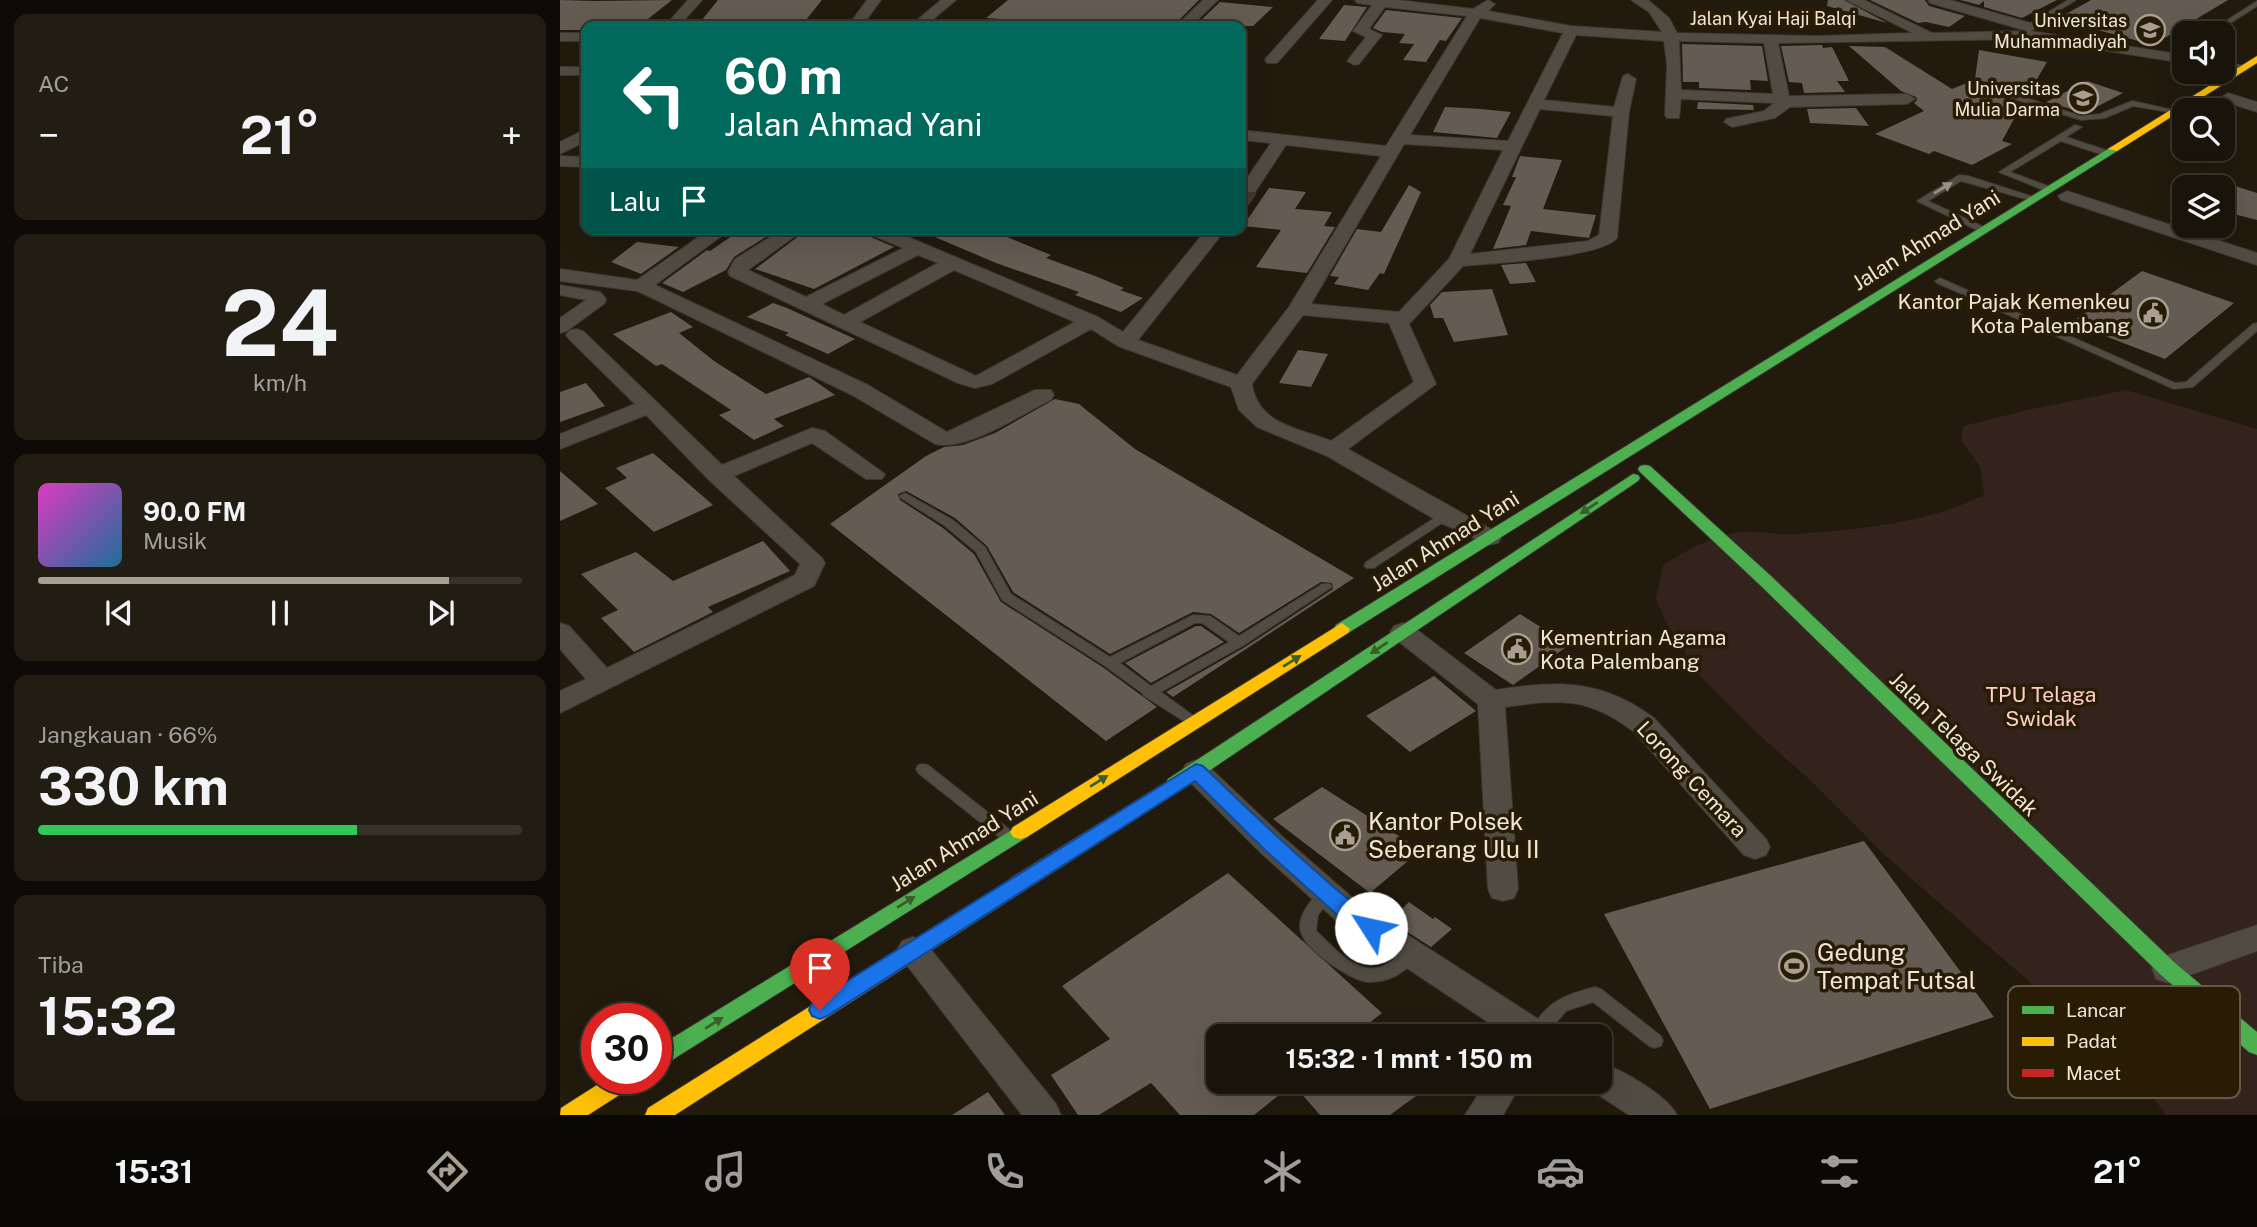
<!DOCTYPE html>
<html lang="id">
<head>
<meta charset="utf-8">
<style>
	body { margin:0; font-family:"Public Sans",sans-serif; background:#221d13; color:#f1f3f6; height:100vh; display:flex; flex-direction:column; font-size:26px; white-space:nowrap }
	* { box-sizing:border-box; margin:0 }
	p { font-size:23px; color:#9f9e9c }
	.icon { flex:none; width:38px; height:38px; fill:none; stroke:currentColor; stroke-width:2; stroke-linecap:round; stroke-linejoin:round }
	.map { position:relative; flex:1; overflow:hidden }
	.drawer { display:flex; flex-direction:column; gap:14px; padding:14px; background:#0e0b06; width:560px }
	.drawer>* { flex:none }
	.guide { position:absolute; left:21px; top:21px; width:665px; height:214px; border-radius:14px; box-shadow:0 7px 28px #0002,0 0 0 2px #37332b; background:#00695c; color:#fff; overflow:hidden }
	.fabs { position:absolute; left:1612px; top:21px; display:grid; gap:14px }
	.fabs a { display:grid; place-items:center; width:63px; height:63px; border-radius:14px; background:#19140a; box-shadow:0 7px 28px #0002,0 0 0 2px #37332b; font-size:35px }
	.speed { position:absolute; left:21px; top:1003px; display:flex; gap:14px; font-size:35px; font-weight:700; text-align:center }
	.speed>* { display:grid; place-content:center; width:91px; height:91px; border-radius:50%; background:#19140a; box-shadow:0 7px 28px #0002,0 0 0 2px #37332b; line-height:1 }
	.speed .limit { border:10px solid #d22; background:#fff; color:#111 }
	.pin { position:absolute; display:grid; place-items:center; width:60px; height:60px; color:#fff; margin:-72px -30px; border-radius:50% 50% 50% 0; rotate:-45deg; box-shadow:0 0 7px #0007 }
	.pin .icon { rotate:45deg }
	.me { position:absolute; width:77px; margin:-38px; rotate:305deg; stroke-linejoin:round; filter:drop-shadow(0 0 5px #0008) }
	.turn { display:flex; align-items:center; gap:24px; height:147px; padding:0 28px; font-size:32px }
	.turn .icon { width:91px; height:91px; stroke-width:2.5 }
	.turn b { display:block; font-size:49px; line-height:60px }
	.then { display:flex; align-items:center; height:66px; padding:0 28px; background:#0003; gap:14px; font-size:26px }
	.big { font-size:52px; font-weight:700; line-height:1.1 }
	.drawer .card { flex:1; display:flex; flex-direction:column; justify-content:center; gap:10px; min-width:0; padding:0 24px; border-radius:14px; background:#221d13 }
	.drawer .dial { align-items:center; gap:0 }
	.dial b { font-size:91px; line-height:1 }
	.song { display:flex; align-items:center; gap:21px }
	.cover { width:84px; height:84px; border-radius:10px; background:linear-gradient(135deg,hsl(310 70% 55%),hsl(200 70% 35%)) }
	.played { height:7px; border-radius:4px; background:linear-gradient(90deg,#a79f91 85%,#37332b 85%) }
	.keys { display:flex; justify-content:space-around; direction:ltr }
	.heat { display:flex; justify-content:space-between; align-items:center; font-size:38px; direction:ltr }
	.charge { height:10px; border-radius:5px; background:linear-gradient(90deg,#34c759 66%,#37332b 0) }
	.trip { position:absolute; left:646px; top:1024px; width:406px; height:70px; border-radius:14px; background:#19140a; box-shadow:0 7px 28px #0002,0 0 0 2px #37332b; font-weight:700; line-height:70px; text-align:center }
	.dock { display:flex; height:112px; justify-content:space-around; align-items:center; background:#0a0804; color:#9f9e9c }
	.dock .icon { width:49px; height:49px }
	.dock .on { color:#a79f91 }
	.dock b { font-size:32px; color:#f1f3f6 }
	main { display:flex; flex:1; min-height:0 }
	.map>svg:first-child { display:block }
	.green { fill:#34221d }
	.building { fill:#645b52 }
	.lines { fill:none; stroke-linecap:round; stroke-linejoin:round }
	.street-tunnel { stroke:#40392b; stroke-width:19; stroke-dasharray:19 10; stroke-linecap:butt }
	.lane-casing { stroke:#3c372e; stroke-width:2 }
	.street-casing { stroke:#3c372e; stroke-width:2 }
	.fast-casing { stroke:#3c372e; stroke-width:2 }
	.slow-casing { stroke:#3c372e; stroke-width:2 }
	.jam-casing { stroke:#3c372e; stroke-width:2 }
	.lane { fill:#514c43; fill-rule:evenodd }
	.street { fill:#514c43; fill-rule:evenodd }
	.fast { fill:#4caf50; fill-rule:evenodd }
	.slow { fill:#ffc107; fill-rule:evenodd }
	.jam { fill:#c62828; fill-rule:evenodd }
	.oneway { fill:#989186 }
	.oneway2 { fill:#395e27 }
	.route { fill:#1a73e8; stroke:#114b97; stroke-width:2 }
	.labels { text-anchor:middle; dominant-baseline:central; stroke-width:7; stroke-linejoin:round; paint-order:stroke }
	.far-street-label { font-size:18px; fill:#efe6d8; stroke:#291c05 }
	.far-poi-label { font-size:18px; fill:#efe6d8; stroke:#291c05; text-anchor:end }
	.street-label { font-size:21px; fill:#efe6d8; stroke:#291c05 }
	.poi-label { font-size:21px; fill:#efe6d8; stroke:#291c05; text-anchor:end }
	.park-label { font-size:21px; fill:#ffcec8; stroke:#291c05 }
	.near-poi-label { font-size:24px; fill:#efe6d8; stroke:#291c05; text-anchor:start }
	.key { fill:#291c05; stroke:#645944; stroke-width:2 }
	.key-label { font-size:19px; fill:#efe6d8 }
</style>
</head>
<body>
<main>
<section class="drawer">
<div class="card"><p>AC</p>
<div class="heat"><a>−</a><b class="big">21°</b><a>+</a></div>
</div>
<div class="card dial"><b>24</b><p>km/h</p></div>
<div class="card">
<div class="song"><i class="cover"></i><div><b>90.0 FM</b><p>Musik</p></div></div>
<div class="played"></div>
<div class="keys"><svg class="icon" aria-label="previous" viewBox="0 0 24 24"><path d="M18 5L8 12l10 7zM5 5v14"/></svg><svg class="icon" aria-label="pause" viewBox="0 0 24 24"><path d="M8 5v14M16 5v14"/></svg><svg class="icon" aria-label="next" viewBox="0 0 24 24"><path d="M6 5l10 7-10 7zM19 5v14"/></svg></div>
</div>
<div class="card"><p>Jangkauan · 66%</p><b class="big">330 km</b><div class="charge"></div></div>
<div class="card"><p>Tiba</p><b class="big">15:32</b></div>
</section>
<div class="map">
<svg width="1697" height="1115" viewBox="0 0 1697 1115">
	<rect width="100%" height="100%" fill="#211a0d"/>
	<path class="green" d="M1566 390 1697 429V1115H1606L1578 1077 1328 858 1250 780 1198 734 1138 674 1105 620 1096 599 1103 565C1123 552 1158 533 1182 532 1200 531 1218 535 1236 534 1302 529 1364 524 1424 495L1420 466 1401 441 1403 426 1467 410Z"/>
	<path class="building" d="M0 0 35 1 112 0 79 26H26V30H0Z
		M158 0H262L241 26H137Z
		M448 0H639L613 26H461L467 21 426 18Z
		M1268 0H1284L1327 23 1267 6Z
		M1310 0H1365L1369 6 1405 16 1389 27 1366 22 1358 23Z
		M1400 0H1497L1462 18 1424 7V1L1419 5Z
		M1531 0H1668L1593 45 1497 19Z
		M660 2 713 7 693 26H635Z
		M784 5 807 7 785 41 759 39Z
		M826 10 902 18 886 41 880 40 866 62 843 60 854 44 839 43 845 34 822 32 813 28Z
		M1122 44 1202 46 1208 81 1190 80 1191 90 1139 88V82H1123Z
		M1262 45 1263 48 1272 47 1289 81H1277L1285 92 1244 93 1242 83 1229 82 1221 46Z
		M1289 46 1325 47 1392 89 1409 82 1411 88 1462 104 1442 141 1452 144 1412 165 1374 151 1369 154 1315 134 1364 111 1354 103 1357 100 1356 97 1341 91Z
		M1419 50 1487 62 1467 96 1415 79Z
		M1527 81 1563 93 1525 113 1486 102Z
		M1138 102 1193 105 1194 110 1137 109Z
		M885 107 921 109 951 112 937 138 873 132Z
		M1296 108 1309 126 1250 123 1247 109Z
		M960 156 1002 160 983 209 1036 215 1029 238 971 231 966 245 933 249 951 206 943 205 956 177H952Z
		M1647 177 1697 193V220L1662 211V187H1631Z
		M849 185 861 192 824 274 820 273 808 290 774 284 779 277 770 276 797 229 821 232Z
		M709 188 746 192 735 209 772 212 764 226 775 227 747 273 696 267 721 230 683 226Z
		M182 229H218L174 257 166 270 123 292 102 283 147 250 150 251Z
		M248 229H302L306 235 334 247 254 289 195 269Z
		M336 229H427L491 255 486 258 535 276 564 288 560 290 583 298 561 312 515 295 519 292 436 263 363 232 354 237Z
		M77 242 119 247 81 274 51 262Z
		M966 263 976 282 950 284 941 265Z
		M1582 271 1674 303 1605 359 1511 323Z
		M932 289 948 335 894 342 883 318H874L870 305 882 292Z
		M213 303 227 308 295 339 268 354 225 335 229 333 187 317Z
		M111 312 133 327 119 333 154 361 206 394 249 377 275 395 214 419 224 426 194 440 159 415 171 410 102 364 96 366 53 334Z
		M738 350 768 354 751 387 719 383Z
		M26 383 45 406 0 422V392Z
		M495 399 519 404 575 449 794 578 613 697 606 692 685 647 773 589 772 583 761 582 679 633 651 614 633 612 550 654 453 592 427 546 395 518 346 491 338 494 340 500 383 528 414 554 441 602 544 668 597 707 546 741 270 524 366 456 384 447 403 445 435 433Z
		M93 453 153 505 94 532 45 488 67 478 56 468Z
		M0 471 38 504 0 521Z
		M203 541 230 571 148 607 153 612 74 652 41 618 58 610 21 574 76 552 113 581Z
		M960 614 1009 645 953 685 904 653Z
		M636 626H641L664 642 591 683 565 663Z
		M874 676 916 711 850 752 806 716Z
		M762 787 861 850 810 893 713 819Z
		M1304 841 1434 1017 1150 1109 1044 914Z
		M668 873 822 1013 793 1036H658V1082H849L860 1093 830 1115H760L733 1084 694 1115H620L591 1083 539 1115H518L491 1075 550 1039 502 986Z
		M849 902 873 919 875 917 892 929 871 947 830 921Z
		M428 1092 445 1115H392Z"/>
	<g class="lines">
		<path class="street-tunnel" d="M681 200 689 188"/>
		<g class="lane-casing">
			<path id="lane" d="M1508 0H1516L1470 28 1464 27Z
				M1697 1V6L1655 33H1647Z
				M1412 82H1418L1521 116 1540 114 1572 101 1618 111 1614 113 1573 106 1545 118 1521 120 1412 86Z
				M1515 125 1522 127 1506 137 1549 151V155H1543L1501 141 1450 172 1491 187V191L1488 192 1439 172Z
				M1399 175 1408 176 1477 198 1473 201 1401 181 1368 201 1426 228V232L1423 233 1357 201Z
				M1380 278 1615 383 1626 382 1693 324 1697 323V331L1633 387 1614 389 1377 283 1375 281Z
				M345 493 393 520 425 547 451 594 550 657 633 615 650 616 679 636 762 584H770L772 587 684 645 601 692 635 717 637 720 635 723 630 725 584 696 582 693 545 666 442 600 416 552 385 526 341 498 339 496ZM635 623H642L669 642 591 686 560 663Z
				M884 512 890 516 888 519 814 568H806L804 565 806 562Z
				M363 764 368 765 449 829 451 833 449 837 444 839 439 837 358 773 356 769 358 765Z
				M767 887 772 889 775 893 758 915 756 931C774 947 797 977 823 966 834 961 842 952 853 948L859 950 861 955C858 962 852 965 846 969 836 977 823 982 811 982 793 983 748 951 742 935 737 925 742 913 748 905 753 898 759 890 767 887Z
				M1035 987 1041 989 1101 1036 1103 1041 1101 1046 1095 1048 1089 1046 1033 1002 1006 1011 985 1036H968C983 1004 1002 995 1035 987Z"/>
		</g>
		<g class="street-casing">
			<path id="street" d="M128 0H142L119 26H105Z
				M307 0H321L302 26H288Z
				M381 0H396L365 26H350Z
				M643 0H658L631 26H616Z
				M758 0H772L717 63H707L705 60 707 57Z
				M795 0H838L913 9 928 0 935 4 928 11 1011 26 1102 32 1089 12 1071 0H1088L1109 18 1117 33 1259 36 1353 33 1286 0H1304L1372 33 1467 31 1370 3 1368 0H1390L1474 24 1476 27 1471 31 1624 55V63L1472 39 1218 43 1229 96 1347 94 1355 99 1347 104 1230 107 1215 118 1172 127 1164 122 1166 119 1204 111 1214 103 1121 99 1119 118H1107L1105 115 1107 65 1104 41 1016 35 984 100 1054 107 1063 76 1068 74 1076 79 1069 112 1057 238C1041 258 932 263 903 266L849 324 876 384 788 449 938 533 941 538 938 543 929 545 881 523 767 456 697 427 679 410 671 387 558 346 531 329 432 384 415 388 398 383 170 276 168 272 175 259 223 229H245L188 270 246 297 343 248 307 233 304 229H329L538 317 563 332 647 229H666L578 340 677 375 729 307 821 156 726 145 695 192H683L681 187 711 143 681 140V130L826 146 907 16 825 7 809 29 822 35 799 64 794 65 787 61 806 37 793 31 812 5 797 3ZM920 18 1003 33 948 141 850 135ZM1119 41 1204 43 1213 94 1121 90ZM980 109 1053 116 1039 235 1028 241 910 254ZM844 144 943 150 889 259 839 312 751 304ZM358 255 378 263 284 315 262 304ZM394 270 515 322 416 376 300 322ZM743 315 829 323 854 382 771 441C739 428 698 425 692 384Z
				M0 33H26V41H0Z
				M1662 62 1686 66 1688 69 1681 73 1662 71Z
				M0 67H26V75H0Z
				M1668 93 1697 102V112L1663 101 1660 98Z
				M26 129V141L0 154V142Z
				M0 156 26 157V167L0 166Z
				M1507 191 1697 253V265L1501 200 1498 196Z
				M150 229H171L95 285 308 385 387 432 475 390H491L494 395 491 400C461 414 407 452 375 444L292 395 86 295 77 291 0 281V269L77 280Z
				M0 285 40 292 46 299 45 303 7 331 0 333V318L26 300 0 295Z
				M16 329 23 331 162 465 252 428 265 431 325 474 322 479H306L252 443 174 476 262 558 265 563 254 586 0 713V691L26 679 0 649V623L9 626 47 668 235 575 240 564 149 480 86 415 0 449V434L75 404 9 339 6 335 9 331Z
				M843 623 852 626 936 690C998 680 1042 679 1094 718L1206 839 1210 847 1206 855 1195 859 1184 855 1074 732C1029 697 1000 699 945 707L958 889 954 898 943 901 932 898 928 889 918 704 834 638 830 632 834 626Z
				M636 760 646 764 724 838 801 905 989 1026 994 1036H949L779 923 702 854 626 778 622 771 626 764Z
				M1697 925V951L1608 983 1596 979 1592 969 1596 959Z
				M353 937 364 941 496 1104 501 1115H462L342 959 337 950 342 941Z
				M1040 1062C1062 1070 1107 1095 1117 1115H1069L1028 1088 1025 1082H1040Z
				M926 1082H962L943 1115H905Z"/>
		</g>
		<g class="fast-casing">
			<path id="fast" d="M1553 146 1558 149 1557 151 788 633H776L774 629 776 625Z
				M1085 465 1090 466 1212 577 1615 963 1697 1032V1055L1689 1052 1601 975 1200 585 1080 472 1078 469 1080 466Z
				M1073 474 1078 475 1080 478 1078 481 622 789 615 791 608 789 606 784 608 779Z
				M460 825 467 827 470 832 467 837 96 1070V1048Z"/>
		</g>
		<g class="slow-casing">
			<path id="slow" d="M1697 56V63L1557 151 1548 149Z
				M782 623 790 629 788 633 467 837 460 839 453 837 450 832 453 827Z
				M458 876 465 878 468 884 465 890 115 1115H85L88 1108Z
				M48 1078H78L75 1085 28 1115H0L1 1108Z"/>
		</g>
		<g class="jam-casing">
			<path id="jam" d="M615 777 622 779 624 784 622 789 465 890 458 892 451 890 448 884 451 878Z"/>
		</g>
		<use href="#lane" class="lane"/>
		<use href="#street" class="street"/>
		<use href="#fast" class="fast"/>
		<use href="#slow" class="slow"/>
		<use href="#jam" class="jam"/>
	</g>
	<defs><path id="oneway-solid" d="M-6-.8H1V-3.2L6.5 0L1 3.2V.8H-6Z" transform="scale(1.75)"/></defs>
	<use class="oneway" href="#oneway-solid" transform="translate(1383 188) rotate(-31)"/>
	<g class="oneway2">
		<use href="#oneway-solid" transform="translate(1029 508) rotate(146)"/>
		<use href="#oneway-solid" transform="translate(819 648) rotate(146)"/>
		<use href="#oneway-solid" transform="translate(732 661) rotate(-32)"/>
		<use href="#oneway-solid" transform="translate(539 781) rotate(-32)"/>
		<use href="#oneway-solid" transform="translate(346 902) rotate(-32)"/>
		<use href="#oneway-solid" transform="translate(154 1023) rotate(-32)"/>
	</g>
	<path class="route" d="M636 764 643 766C687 809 731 850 777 890 788 900 816 916 822 928L819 934 811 936 804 934 783 920 706 851 635 781 267 1016 260 1019 252 1016 249 1010 252 1003Z"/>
	<defs>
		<g id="university-ring" transform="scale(1.575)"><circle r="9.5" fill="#291c05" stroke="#a79f91" stroke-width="1.5"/><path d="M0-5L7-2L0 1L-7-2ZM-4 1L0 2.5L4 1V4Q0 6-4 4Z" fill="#a79f91"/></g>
		<g id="civic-ring" transform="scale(1.575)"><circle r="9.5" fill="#291c05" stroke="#a79f91" stroke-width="1.5"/><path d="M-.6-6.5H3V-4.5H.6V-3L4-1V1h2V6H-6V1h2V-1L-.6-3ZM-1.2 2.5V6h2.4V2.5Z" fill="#a79f91"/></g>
		<g id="stadium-ring" transform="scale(1.575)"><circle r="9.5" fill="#291c05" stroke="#a79f91" stroke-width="1.5"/><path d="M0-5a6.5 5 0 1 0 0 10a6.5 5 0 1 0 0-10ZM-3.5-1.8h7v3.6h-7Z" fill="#a79f91"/></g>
	</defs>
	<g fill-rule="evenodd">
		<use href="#university-ring" x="1590" y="30"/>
		<use href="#university-ring" x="1523" y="98"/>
		<use href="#civic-ring" x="1593" y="313"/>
		<use href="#civic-ring" x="957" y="649"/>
		<use href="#civic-ring" x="785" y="835"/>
		<use href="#stadium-ring" x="1234" y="966"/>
	</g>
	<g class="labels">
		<g class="far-street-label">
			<text x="1213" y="18">Jalan Kyai Haji Balqi</text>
		</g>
		<g class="far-poi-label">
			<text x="1567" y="20">Universitas<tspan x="1567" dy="21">Muhammadiyah</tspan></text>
			<text x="1500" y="88">Universitas<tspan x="1500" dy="21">Mulia Darma</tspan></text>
		</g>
		<g class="street-label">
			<text transform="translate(1366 240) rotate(-32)">Jalan Ahmad Yani</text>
			<text transform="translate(885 541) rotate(-32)">Jalan Ahmad Yani</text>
			<text transform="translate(1404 744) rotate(44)">Jalan Telaga Swidak</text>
			<text transform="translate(1132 779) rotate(47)">Lorong Cemara</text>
			<text transform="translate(404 841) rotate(-32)">Jalan Ahmad Yani</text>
		</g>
		<g class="poi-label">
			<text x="1570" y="301">Kantor Pajak Kemenkeu<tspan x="1570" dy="24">Kota Palembang</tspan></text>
			<text x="980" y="637" text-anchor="start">Kementrian Agama<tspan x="980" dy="24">Kota Palembang</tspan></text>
		</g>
		<g class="park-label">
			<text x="1481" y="694">TPU Telaga<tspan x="1481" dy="24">Swidak</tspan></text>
		</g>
		<g class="near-poi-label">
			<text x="808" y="821">Kantor Polsek<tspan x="808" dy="28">Seberang Ulu II</tspan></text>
			<text x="1257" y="952">Gedung<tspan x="1257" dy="28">Tempat Futsal</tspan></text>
		</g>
	</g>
	<rect x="1448" y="986" width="232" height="112" rx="10" class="key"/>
	<rect x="1462" y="1006" width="32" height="8" fill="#4caf50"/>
	<rect x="1462" y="1037" width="32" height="9" fill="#ffc107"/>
	<rect x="1462" y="1069" width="32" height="8" fill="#c62828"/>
	<g class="key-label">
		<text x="1506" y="1017">Lancar</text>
		<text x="1506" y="1048">Padat</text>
		<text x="1506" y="1080">Macet</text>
	</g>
</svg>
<div class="fabs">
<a><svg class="icon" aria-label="sound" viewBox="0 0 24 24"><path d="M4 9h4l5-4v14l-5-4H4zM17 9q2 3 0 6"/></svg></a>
<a><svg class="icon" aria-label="search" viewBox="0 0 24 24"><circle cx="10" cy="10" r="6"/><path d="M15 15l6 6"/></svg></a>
<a><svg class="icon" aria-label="layers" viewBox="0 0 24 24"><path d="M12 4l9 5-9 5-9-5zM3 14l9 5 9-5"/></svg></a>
</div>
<div class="speed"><div class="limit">30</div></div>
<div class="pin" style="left:260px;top:1010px;background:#d93025"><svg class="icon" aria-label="arrive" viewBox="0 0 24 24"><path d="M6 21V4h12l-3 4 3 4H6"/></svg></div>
<svg class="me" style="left:811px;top:928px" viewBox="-20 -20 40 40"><circle r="19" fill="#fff"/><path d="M0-13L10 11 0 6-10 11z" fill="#1a73e8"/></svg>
<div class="trip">15:32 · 1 mnt · 150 m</div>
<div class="guide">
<div class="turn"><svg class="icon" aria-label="left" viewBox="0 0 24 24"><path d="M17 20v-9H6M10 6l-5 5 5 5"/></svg><div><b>60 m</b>Jalan Ahmad Yani</div></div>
<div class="then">Lalu<svg class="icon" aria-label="arrive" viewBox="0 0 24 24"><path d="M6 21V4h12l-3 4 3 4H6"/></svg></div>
</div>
</div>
</main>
<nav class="dock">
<b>15:31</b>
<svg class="icon on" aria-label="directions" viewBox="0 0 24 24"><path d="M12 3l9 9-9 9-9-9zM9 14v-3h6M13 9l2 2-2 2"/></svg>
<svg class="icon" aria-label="music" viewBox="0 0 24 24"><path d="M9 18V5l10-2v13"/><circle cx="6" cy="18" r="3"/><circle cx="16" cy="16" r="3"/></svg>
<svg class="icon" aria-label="phone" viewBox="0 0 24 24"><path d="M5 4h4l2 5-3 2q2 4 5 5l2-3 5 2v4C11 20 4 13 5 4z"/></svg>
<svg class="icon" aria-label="climate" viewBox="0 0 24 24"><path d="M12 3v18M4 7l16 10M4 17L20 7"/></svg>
<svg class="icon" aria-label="car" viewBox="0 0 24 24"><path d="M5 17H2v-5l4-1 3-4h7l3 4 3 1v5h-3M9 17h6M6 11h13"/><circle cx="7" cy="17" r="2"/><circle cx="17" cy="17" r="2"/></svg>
<svg class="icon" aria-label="filters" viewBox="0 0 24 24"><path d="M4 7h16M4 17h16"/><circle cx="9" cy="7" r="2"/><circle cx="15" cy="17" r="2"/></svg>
<b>21°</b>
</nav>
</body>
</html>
